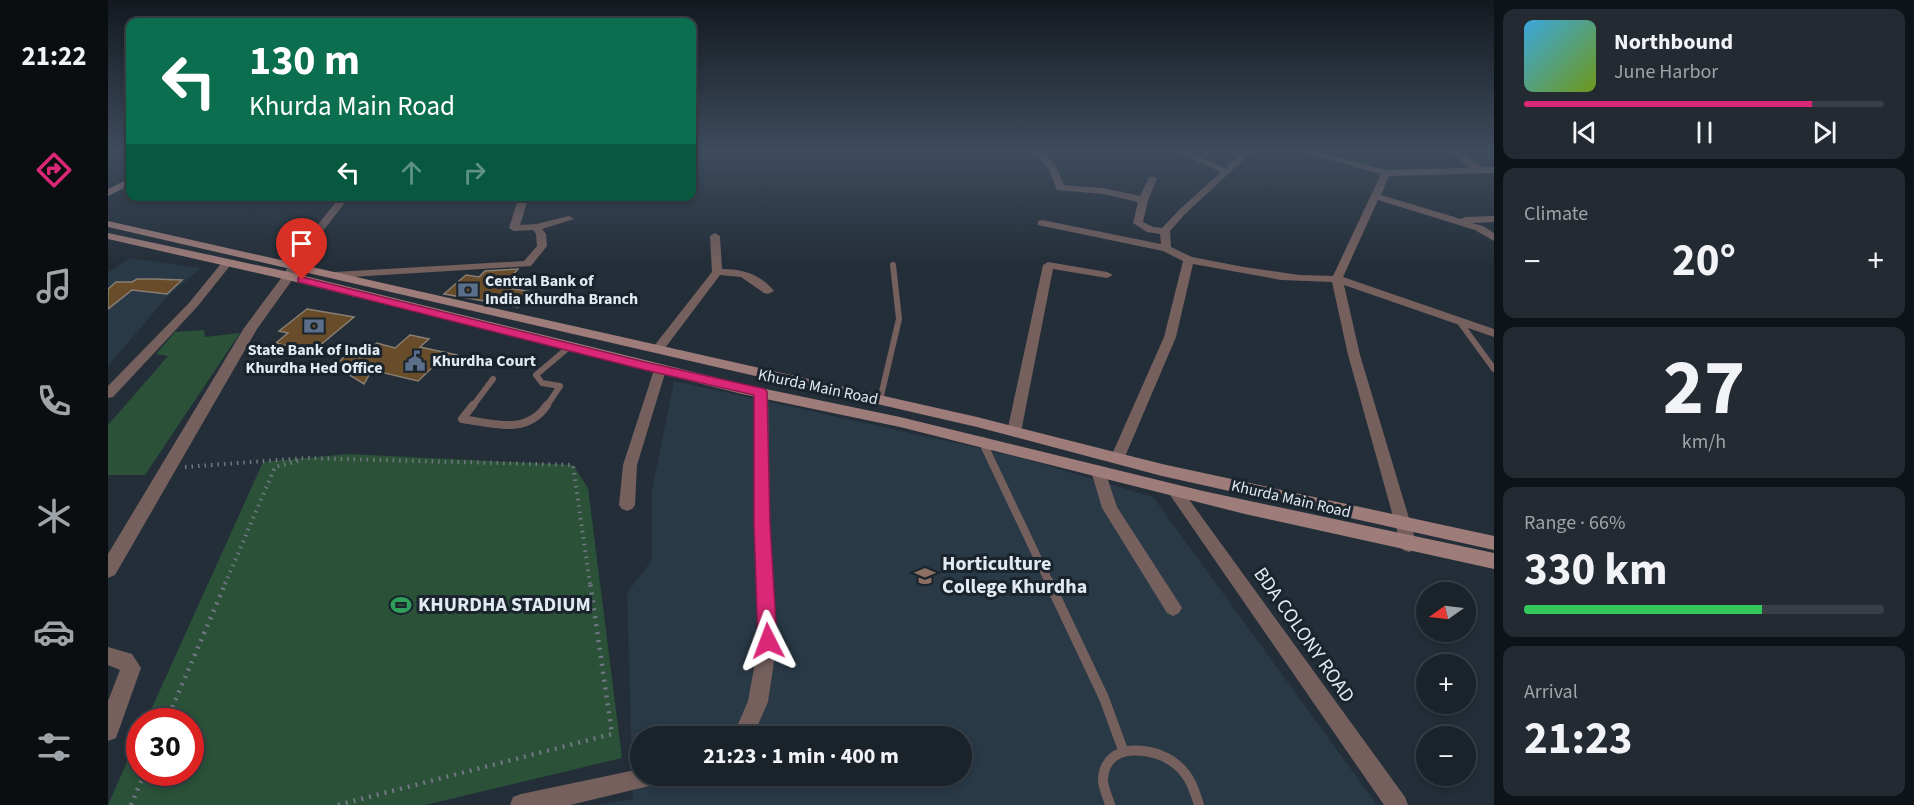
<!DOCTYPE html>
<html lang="en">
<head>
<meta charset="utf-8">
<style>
	body { margin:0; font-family:"Source Sans 3",sans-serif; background:#232a32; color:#f1f3f6; height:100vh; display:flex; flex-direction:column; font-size:22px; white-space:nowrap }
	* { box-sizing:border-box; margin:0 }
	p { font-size:20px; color:#9fa4a8 }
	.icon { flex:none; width:33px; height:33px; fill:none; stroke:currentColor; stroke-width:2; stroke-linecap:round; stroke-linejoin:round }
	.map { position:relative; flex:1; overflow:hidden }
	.details { display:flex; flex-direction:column; gap:9px; padding:9px; background:#0e1317; width:420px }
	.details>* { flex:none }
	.guide { position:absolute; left:18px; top:18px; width:570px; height:183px; border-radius:12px; box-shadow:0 3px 9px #0003,0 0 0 2px #383f47; background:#0b6e4f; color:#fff; overflow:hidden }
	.needle { width:39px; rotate:256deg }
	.fabs { position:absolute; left:1308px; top:582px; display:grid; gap:12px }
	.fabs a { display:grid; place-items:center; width:60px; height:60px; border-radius:50%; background:#1a222a; box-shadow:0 3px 9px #0003,0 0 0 2px #383f47; font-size:30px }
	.speed { position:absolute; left:18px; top:708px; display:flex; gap:12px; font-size:30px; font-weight:700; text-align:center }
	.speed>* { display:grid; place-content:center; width:78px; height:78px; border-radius:50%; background:#1a222a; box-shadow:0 3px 9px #0003,0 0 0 2px #383f47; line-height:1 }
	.speed .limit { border:9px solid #d22; background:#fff; color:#111 }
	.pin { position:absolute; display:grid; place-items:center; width:51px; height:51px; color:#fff; margin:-62px -26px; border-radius:50% 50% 50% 0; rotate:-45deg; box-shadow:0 0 6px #0007 }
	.pin .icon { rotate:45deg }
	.me { position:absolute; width:66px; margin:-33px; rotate:357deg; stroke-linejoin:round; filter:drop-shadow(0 0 4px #0008) }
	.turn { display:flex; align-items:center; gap:21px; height:126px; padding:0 24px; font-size:27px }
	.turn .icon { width:78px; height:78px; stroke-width:2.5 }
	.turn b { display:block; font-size:42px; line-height:51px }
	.lanes { display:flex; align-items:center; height:57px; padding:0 24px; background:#0003; justify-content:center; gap:30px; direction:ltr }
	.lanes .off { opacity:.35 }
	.big { font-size:45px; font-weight:700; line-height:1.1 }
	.details .tile { flex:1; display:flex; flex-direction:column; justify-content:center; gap:9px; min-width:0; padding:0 21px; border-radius:12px; background:#232a32 }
	.details .dial { align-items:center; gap:0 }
	.dial b { font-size:78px; line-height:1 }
	.song { display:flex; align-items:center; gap:18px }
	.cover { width:72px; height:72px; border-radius:9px; background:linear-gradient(135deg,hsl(200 70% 55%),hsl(80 70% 35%)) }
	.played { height:6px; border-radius:3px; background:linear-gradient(90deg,#db2777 80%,#383f47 80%) }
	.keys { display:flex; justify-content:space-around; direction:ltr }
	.heat { display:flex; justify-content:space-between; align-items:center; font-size:33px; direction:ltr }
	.charge { height:9px; border-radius:4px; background:linear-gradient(90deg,#34c759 66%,#383f47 0) }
	.trip { position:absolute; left:522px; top:726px; width:342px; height:60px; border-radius:30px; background:#1a222a; box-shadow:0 3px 9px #0003,0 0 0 2px #383f47; font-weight:700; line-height:60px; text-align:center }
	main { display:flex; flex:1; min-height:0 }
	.dock { display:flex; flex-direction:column; width:108px; justify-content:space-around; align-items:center; background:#0a0e11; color:#9fa4a8 }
	.dock .icon { width:42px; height:42px }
	.dock .active { color:#db2777 }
	.dock b { font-size:27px; color:#f1f3f6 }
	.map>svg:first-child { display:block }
	.built { fill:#293946; fill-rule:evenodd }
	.green { fill:#2b5139 }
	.building { fill:#694c2a; stroke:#897e72; stroke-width:1.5 }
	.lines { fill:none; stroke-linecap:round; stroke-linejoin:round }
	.path-far1 { stroke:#707982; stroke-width:4; stroke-dasharray:1.5 5; stroke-linecap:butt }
	.path { stroke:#707982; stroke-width:4.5; stroke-dasharray:2 6; stroke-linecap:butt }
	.service-far2 { stroke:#75605e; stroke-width:6 }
	.service-far1 { stroke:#75605e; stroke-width:8 }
	.service { stroke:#75605e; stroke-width:10 }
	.minor { fill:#75605e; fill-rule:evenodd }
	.tertiary { fill:#75605e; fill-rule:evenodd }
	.secondary { fill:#9e7c79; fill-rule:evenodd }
	.route { fill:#db2777; stroke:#8e194d; stroke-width:1.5 }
	.labels { text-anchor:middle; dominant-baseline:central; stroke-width:6; stroke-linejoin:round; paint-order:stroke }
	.poi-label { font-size:16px; font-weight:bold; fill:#e2e9f0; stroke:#1a242d; text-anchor:start }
	.street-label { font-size:16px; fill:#e2e9f0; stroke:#1a242d }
	.near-poi-label { font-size:20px; font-weight:bold; fill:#e2e9f0; stroke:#1a242d; text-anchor:start }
	.near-street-label { font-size:20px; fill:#e2e9f0; stroke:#1a242d }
</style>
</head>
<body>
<main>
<nav class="dock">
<b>21:22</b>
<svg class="icon active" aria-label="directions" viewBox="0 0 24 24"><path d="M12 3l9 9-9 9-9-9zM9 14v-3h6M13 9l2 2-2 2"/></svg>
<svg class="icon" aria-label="music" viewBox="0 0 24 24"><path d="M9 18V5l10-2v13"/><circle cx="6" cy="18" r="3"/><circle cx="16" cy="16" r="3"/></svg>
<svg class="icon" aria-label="phone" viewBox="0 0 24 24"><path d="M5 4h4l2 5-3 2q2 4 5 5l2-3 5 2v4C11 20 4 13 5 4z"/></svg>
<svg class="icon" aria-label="climate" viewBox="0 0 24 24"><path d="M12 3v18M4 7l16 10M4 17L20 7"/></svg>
<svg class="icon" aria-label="car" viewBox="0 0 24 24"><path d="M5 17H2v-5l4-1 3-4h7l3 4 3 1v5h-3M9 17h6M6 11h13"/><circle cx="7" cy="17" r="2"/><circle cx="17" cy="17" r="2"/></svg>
<svg class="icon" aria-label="filters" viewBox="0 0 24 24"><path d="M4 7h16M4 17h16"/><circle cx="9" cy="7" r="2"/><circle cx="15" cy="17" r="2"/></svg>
</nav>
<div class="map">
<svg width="1386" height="805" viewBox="0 0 1386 805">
	<rect width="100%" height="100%" fill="#232e38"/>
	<path class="built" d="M22 258 93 268 59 297 0 366V272Z
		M566 381 907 456 1045 497 1269 805H489L525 799 519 593 544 560V490ZM532 736H854V776H532Z"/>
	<path class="green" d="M96 330 97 337 132 333 37 475H0V425L60 356 48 354 67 332Z
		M240 454 465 465 480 488 514 758 317 805H0L31 735 32 772H82V722L38 721 155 462Z"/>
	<path class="building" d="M410 269 394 287 424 292 410 307 336 294 358 275 371 277 377 271Z
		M29 279H46L74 280 59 294 24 290 0 309V289L8 282H24Z
		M199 309 246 317 204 352 168 343 180 333 171 331Z
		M302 335 321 339 312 347 349 355 338 366 328 364 310 381 264 370 256 384 227 366 237 356 252 357 269 343 287 348Z"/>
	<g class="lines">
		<path class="path-far1" d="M77 467 197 458 465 465 482 584
			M117 584 167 467 190 461"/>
		<path class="path" d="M58 722 118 582
			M23 805 37 772
			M230 805 504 734 482 582"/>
		<path class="service-far2" d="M1351 321 1386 369
			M772 400 791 319 785 265
			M364 407 385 379
			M438 407 452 386 434 383 428 375 461 347"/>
		<path class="service-far1" d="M365 405 354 419C385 423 418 436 439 405
			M874 441 942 584"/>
		<path class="service" d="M941 582 996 698 1015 750
			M1002 805C1000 797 994 786 995 778 998 741 1047 746 1069 765 1082 776 1086 789 1091 805"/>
		<path class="minor" d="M926 152H935L948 167 956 185 995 188 1032 196 1041 177H1047L1049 179 1040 200 1035 222 1045 227 1054 228 1072 209 1113 172 1068 152H1080L1117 168 1135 152H1144L1078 213 1062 231 1063 247 1084 257 1136 267 1192 275 1225 276 1273 174 1196 152H1210L1278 170 1362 168 1343 152C1363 152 1363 168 1386 167V173L1281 176 1273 195 1353 219 1357 217 1386 216V222L1364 223 1375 226 1386 233V241L1367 230 1270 200 1235 277 1386 329V337L1236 285 1252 355 1309 545 1307 550 1301 552 1295 550 1293 545 1240 355 1224 282 1173 280 1085 264 1068 337 1016 459 1014 463H1004L1002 459 1056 337 1075 261 1055 251 930 225V221L934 220 1053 244 1052 234 1039 232 1025 223 1030 202 995 194 949 190 940 168Z
			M233 196H242L198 253 185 278H177L175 276 189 250Z
			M411 196H421L412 225 428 224 461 216 466 219 434 229 438 234 439 246 423 266 227 278 221 275 227 272 416 261 429 246 428 234 425 230 406 231 401 228Z
			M471 196H481L478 202 475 203 470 200Z
			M607 233 612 236 614 269C635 269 652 274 666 291L660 294 656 293 633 277 612 275 554 352H546L544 349 546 346 604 272 602 236Z
			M120 259 125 262 89 307 5 397 0 398V386L81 303 116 260Z
			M940 262 999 272 1005 275 999 278 945 269 913 432 906 437 899 432 935 265Z
			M552 366 558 370 529 465 527 505 524 509 519 511 514 509 511 505 515 465 546 370Z
			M653 388 660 392 662 524 669 641 660 702 645 736H625L640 701 651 641 646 524V392Z
			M990 466 995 467 997 471 1009 507 1071 603 1074 608 1071 613 1065 616 1059 613 994 508 983 471 985 467Z
			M1067 485 1072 487 1297 797 1300 805H1276L1062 495 1059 491 1062 487Z
			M532 769V776H557L554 783 462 805H402L405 797 413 794Z"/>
		<path class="tertiary" d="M181 272 187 276 149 329 7 575 0 578V554L136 328 177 273Z
			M0 647 24 654 33 668 8 738 0 741V701L12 670 0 665Z"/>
		<path class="secondary" d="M22 178V185L0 196V189Z
			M0 221 869 417 1054 464 1386 536V550L1054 476 869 427 0 227Z
			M0 233 181 272 634 384 792 417 1095 491 1386 553V569L1137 514 792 427 634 394 180 280 0 239Z"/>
	</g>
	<linearGradient id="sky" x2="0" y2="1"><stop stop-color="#13191f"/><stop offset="0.57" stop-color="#3f4c5e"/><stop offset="1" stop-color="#3f4c5e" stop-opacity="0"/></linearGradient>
	<rect width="1386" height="265" fill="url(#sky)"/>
	<path class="route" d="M194 277 537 362 657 389 659 392 662 524 669 641 666 647 660 649 653 647 650 641 646 524V395L537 370 190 282V278Z"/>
	<defs>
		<g id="bank-bare" transform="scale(1.62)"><path d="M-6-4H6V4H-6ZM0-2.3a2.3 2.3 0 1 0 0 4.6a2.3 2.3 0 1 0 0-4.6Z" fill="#5c6f8a" stroke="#1a242d" stroke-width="2.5" paint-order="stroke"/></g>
		<g id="civic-bare" transform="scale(1.62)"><path d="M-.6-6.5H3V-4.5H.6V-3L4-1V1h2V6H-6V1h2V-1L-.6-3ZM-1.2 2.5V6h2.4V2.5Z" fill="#5c6f8a" stroke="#1a242d" stroke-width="2.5" paint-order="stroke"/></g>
		<g id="university-bare" transform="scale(1.62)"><path d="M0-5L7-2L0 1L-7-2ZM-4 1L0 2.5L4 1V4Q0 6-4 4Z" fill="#8d6e63" stroke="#1a242d" stroke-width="2.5" paint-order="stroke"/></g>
		<g id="stadium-bare" transform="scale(1.62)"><path d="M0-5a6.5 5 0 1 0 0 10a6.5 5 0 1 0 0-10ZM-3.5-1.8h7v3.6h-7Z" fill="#2e9e5b" stroke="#1a242d" stroke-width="2.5" paint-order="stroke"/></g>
	</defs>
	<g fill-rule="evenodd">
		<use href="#bank-bare" x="360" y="290"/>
		<use href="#bank-bare" x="206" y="326"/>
		<use href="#civic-bare" x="307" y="361"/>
		<use href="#university-bare" x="817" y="576"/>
		<use href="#stadium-bare" x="293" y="605"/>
	</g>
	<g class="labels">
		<g class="poi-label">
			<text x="377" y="281">Central Bank of<tspan x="377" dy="18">India Khurdha Branch</tspan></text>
			<text x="206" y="350" text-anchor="middle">State Bank of India<tspan x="206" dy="18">Khurdha Hed Office</tspan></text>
			<text x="324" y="361">Khurdha Court</text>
		</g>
		<g class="street-label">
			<text transform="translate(710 387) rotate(12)">Khurda Main Road</text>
			<text transform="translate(1183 499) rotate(13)">Khurda Main Road</text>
		</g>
		<g class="near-poi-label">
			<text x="834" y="564">Horticulture<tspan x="834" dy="23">College Khurdha</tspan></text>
			<text x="310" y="605">KHURDHA STADIUM</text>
		</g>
		<g class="near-street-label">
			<text transform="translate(1196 635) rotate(55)">BDA COLONY ROAD</text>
		</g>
	</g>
</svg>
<div class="fabs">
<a><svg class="needle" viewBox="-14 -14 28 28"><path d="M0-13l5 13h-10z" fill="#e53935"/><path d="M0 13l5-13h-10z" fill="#9fa4a8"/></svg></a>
<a>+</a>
<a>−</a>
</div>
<div class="speed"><div class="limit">30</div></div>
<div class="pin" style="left:194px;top:280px;background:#d93025"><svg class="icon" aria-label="arrive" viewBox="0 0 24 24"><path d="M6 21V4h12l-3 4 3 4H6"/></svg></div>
<svg class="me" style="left:660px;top:641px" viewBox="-20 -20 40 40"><path d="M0-17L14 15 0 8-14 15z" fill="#db2777" stroke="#fff" stroke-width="4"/></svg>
<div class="trip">21:23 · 1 min · 400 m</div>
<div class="guide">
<div class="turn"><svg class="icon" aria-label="left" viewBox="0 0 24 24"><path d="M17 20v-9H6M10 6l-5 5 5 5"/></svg><div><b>130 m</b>Khurda Main Road</div></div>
<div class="lanes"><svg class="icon" aria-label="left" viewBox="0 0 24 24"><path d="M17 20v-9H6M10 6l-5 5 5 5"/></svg><svg class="icon off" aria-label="ahead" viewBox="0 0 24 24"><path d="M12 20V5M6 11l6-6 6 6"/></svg><svg class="icon off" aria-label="right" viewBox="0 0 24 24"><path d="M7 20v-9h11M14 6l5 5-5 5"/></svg></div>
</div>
</div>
<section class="details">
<div class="tile">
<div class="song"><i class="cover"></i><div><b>Northbound</b><p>June Harbor</p></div></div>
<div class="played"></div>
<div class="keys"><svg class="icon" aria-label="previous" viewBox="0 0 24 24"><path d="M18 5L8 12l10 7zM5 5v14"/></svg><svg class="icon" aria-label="pause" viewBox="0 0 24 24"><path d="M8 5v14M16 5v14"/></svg><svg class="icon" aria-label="next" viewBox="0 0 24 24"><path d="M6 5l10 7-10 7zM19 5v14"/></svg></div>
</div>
<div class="tile"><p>Climate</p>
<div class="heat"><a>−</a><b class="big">20°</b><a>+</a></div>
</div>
<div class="tile dial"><b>27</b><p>km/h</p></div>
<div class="tile"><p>Range · 66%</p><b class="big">330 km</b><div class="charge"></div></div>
<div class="tile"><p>Arrival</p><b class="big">21:23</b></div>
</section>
</main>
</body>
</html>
